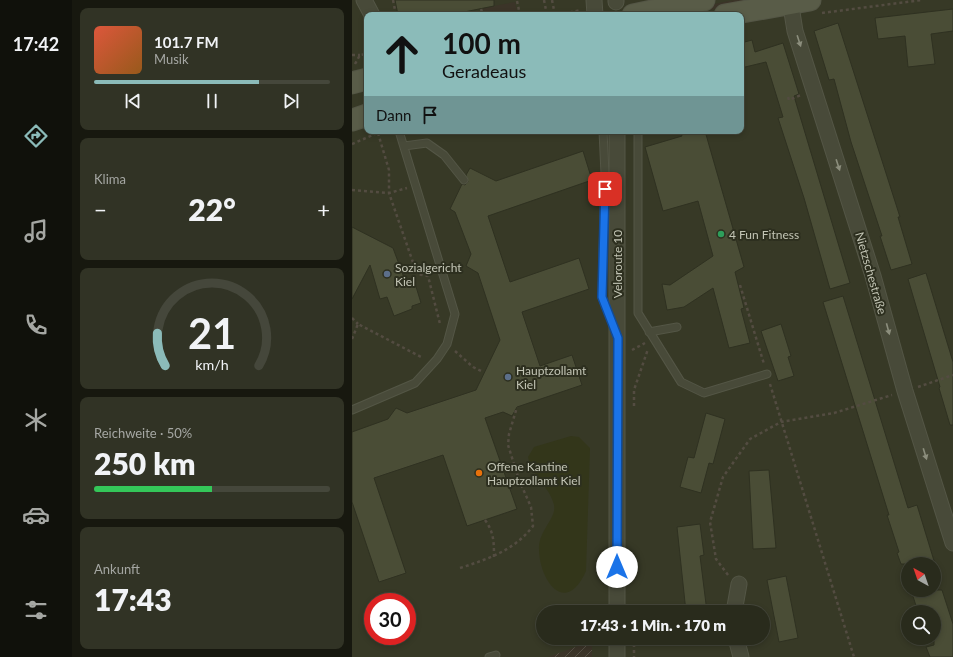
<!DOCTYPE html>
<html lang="de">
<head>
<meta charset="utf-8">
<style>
	body { margin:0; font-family:Lato,sans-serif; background:#313325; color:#f1f3f6; height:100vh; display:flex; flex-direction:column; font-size:15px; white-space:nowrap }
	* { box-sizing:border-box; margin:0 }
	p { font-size:13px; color:#a5a7a3 }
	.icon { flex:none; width:22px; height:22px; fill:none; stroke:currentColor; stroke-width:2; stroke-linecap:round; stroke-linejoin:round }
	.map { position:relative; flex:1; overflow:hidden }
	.drawer { display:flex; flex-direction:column; gap:8px; padding:8px; background:#17180f; width:280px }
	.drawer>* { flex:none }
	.top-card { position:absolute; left:12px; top:12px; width:380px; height:122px; border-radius:8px; box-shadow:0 2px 6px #0003,0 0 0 1px #45473b; background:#8bbbb9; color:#111; overflow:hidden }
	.needle { width:26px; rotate:320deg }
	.tools { position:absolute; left:549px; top:557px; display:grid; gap:8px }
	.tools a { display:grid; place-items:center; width:40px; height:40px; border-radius:50%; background:#292b1c; box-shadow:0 2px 6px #0003,0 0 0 1px #45473b; font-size:20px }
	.speed { position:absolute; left:12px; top:593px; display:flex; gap:8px; font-size:20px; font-weight:700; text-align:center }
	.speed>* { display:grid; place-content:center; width:52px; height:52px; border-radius:50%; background:#292b1c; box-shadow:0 2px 6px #0003,0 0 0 1px #45473b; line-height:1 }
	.speed .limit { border:6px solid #d22; background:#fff; color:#111 }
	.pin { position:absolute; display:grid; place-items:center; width:34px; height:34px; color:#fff; margin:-17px; border-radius:8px; box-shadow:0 2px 6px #0006 }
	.me { position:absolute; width:44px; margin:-22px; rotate:0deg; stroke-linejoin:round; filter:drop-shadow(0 0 3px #0008) }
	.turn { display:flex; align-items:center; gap:14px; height:84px; padding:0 12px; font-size:18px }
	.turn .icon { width:52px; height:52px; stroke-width:2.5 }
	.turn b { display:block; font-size:28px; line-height:34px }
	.then { display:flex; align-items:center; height:38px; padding:0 12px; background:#0003; gap:8px; font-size:15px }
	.big { font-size:30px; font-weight:800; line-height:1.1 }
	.drawer .tile { flex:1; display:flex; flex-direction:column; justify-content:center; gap:6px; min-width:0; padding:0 14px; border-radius:8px; background:#313325 }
	.drawer .dial { align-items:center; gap:0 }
	.dial svg { height:104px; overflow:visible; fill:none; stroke:#45473b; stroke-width:7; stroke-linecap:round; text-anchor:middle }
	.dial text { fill:#f1f3f6; stroke:none }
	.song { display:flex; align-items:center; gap:12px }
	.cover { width:48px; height:48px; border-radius:6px; background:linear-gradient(135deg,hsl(10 70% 55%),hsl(30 70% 35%)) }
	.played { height:4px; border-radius:2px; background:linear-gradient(90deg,#8bbbb9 70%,#45473b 70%) }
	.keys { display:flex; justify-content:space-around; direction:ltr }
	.heat { display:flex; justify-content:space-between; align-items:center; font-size:22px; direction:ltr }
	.charge { height:6px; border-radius:3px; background:linear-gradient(90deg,#34c759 50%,#45473b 0) }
	.trip { position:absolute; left:184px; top:605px; width:234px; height:40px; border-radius:20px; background:#292b1c; box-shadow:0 2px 6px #0003,0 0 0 1px #45473b; font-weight:800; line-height:40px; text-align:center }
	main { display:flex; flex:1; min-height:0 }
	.menu { display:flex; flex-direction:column; width:72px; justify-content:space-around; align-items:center; background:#10110b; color:#a5a7a3 }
	.menu .icon { width:28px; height:28px }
	.menu .active { color:#8bbbb9 }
	.menu b { font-size:18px; color:#f1f3f6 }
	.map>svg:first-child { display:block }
	.grass { fill:#3b3428 }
	.garden { fill:url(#garden-furrows) }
	.water { fill:#33361a }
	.building { fill:#4a4d36; stroke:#2f3121 }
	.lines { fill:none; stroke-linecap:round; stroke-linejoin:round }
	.service-casing { stroke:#545646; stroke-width:9 }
	.minor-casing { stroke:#545646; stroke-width:17 }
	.secondary-casing { stroke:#545646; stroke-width:23 }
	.path { stroke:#534c41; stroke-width:2.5; stroke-dasharray:3 3; stroke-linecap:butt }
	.service { stroke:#484a39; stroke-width:7 }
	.minor { stroke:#484a39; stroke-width:15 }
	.secondary { stroke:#595c48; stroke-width:21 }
	.oneway { fill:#8c8e7d }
	.route-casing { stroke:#114b97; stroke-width:10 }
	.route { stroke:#1a73e8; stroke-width:7 }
	.leisure-dot { fill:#2e9e5b; stroke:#2d2f1f; stroke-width:1.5 }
	.service-dot { fill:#5c6f8a; stroke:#2d2f1f; stroke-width:1.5 }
	.food-dot { fill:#e8710a; stroke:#2d2f1f; stroke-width:1.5 }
	.labels { text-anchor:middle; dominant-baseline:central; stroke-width:4; stroke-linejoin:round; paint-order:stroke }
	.poi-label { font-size:12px; fill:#c3c5b5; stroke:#2d2f1f; text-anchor:start }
	.street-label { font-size:12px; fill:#c3c5b5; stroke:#2d2f1f }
</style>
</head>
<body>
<main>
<nav class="menu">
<b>17:42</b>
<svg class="icon active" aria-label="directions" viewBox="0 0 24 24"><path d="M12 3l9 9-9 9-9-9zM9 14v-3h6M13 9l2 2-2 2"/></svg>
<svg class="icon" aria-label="music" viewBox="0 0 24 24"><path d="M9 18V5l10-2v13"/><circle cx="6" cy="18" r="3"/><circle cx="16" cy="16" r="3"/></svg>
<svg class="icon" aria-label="phone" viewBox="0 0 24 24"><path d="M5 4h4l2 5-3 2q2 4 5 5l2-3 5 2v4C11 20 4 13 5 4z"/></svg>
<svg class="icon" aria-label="climate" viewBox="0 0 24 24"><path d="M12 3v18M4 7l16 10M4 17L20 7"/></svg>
<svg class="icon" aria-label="car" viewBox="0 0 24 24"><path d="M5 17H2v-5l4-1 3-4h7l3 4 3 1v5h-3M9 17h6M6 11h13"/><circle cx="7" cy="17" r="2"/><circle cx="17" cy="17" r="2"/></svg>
<svg class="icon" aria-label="filters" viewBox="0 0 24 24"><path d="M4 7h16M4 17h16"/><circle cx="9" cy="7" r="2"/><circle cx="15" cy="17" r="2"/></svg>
</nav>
<section class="drawer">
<div class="tile">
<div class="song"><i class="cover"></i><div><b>101.7 FM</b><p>Musik</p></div></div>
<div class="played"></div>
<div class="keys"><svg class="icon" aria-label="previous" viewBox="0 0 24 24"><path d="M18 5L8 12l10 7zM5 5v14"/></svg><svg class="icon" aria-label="pause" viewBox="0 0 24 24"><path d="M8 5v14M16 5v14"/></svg><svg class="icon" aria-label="next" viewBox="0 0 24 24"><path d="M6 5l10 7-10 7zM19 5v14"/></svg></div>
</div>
<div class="tile"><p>Klima</p>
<div class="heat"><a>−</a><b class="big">22°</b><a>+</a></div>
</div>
<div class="tile dial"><svg viewBox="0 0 100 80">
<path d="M14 69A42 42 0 1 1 86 69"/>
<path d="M14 69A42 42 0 0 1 8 44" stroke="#8bbbb9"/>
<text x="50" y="56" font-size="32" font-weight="700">21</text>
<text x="50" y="72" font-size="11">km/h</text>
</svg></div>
<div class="tile"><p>Reichweite · 50%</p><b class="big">250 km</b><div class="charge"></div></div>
<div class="tile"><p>Ankunft</p><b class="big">17:43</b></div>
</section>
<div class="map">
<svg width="601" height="657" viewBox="0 0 601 657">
	<defs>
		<pattern id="garden-furrows" width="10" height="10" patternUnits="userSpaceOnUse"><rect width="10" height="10" fill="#3b3428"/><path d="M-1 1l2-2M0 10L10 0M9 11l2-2" fill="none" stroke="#565045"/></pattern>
	</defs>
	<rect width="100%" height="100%" fill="#373926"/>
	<path class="grass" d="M382 0H405L334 15H308Z
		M163 2 166 15H132L131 8Z"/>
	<path class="garden" d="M240 641V657H196Z"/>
	<path class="water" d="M219 436 227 437 238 448 234 571C214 616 188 582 187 550 186 530 205 519 202 505 198 487 180 476 176 457L182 447Z"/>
	<path class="building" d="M43 0H142V6L97 15H46Z
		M601 9V31L579 34 583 64 556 67 553 36 526 39 523 18Z
		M486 23 548 217H546L560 264 539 270 528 236H530L499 142 482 79 477 80 462 31Z
		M400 40 403 52 431 43 447 94 442 96 498 283 478 289 452 198 426 118 431 117 414 62 389 68V43Z
		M328 131H353L392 267 383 272 392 308 389 309 398 343 377 348 361 288 332 307 315 310 310 284 318 285 361 256 346 201 311 211 293 147 330 136Z
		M231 151 240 180 136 216 158 282 227 258 237 289 170 312 188 366 220 355 230 385 165 407 160 416 151 412 133 418 165 509 115 526 91 455 22 478 54 573 27 582 0 502V432L36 419 44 408 55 413 124 390 148 340 126 273 114 266 119 254 103 212 98 209 110 184 113 185 116 182 114 175 118 168 144 181Z
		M0 227 41 248 54 283 62 280 69 303 60 306V309L42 316 35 297 28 299 18 265 0 299Z
		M574 273 601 362V425H598L587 388 588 387 556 279Z
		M491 296 556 508 565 505 583 564H549L545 553 547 552 535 515H537L471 302Z
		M429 324 439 356 436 357 442 376 426 381 409 331Z
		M354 413 373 419 361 464 357 463 349 493 328 487 336 457 342 458Z
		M417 470 424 548 401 549 397 471Z
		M348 524 352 555 348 556 355 612H334L325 527Z
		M434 576 446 638 427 642 415 580Z
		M559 590H590L601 624V657H578L574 647 582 645V612H566Z"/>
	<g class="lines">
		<g class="service-casing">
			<path id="service" d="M251 131 253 174 250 297 261 325
				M286 131V313L329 382 352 393 415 374
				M52 146 75 143 92 155 112 180
				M297 332 325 327
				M0 410 63 383 85 359 95 344 103 314 47 131
				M137 657 144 655"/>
		</g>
		<g class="minor-casing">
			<path id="minor" d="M12 0 20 15
				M242 0 243 15
				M438 0 443 31 521 276 553 391 601 543
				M264 2V0
				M265 131V612
				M382 612 387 584
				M384 638 389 657
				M265 657V638"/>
		</g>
		<g class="secondary-casing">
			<path id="secondary" d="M281 15 352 0
				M373 15 458 0
				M0 83 15 79
				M0 120 15 115"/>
		</g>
		<path class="path" d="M41 0 44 15
			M192 0 195 15
			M200 0 203 15
			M165 1 168 15
			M129 9 131 15
			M470 13 570 0
			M206 15 229 10
			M0 55H8
			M3 64 8 55 15 54
			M436 97 437 100 449 95
			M26 133 37 170V193L65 274 76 276 88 324
			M0 144 30 131
			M0 190 37 193 55 188
			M388 285 412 364
			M0 318 6 324
			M0 339 6 324 71 358
			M280 350 293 343
			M103 351 121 367 131 372
			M418 384 502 657
			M566 387 601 375
			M282 406V390L296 349
			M133 520C142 532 142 543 142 557
			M108 568C136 559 163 550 181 526L179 507 167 480 156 445 157 434 165 407
			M376 575 364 559 358 522 371 477 398 439 429 422 482 413 540 395
			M282 638V657"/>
		<use href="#service" class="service"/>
		<use href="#minor" class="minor"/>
		<use href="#secondary" class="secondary"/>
	</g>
	<defs><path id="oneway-solid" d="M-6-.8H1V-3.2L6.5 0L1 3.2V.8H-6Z"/></defs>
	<g class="oneway">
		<use href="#oneway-solid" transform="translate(447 41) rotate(72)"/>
		<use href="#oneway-solid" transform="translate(486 165) rotate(72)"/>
		<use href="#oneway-solid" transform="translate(536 329) rotate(75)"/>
		<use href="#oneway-solid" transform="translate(573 454) rotate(73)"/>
	</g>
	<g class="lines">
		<g class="route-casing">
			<path id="route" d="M253 189 250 297 266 338 265 567"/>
		</g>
		<use href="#route" class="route"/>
	</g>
	<circle class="leisure-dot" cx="369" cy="234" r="4"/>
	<g class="service-dot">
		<circle cx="35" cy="274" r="4"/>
		<circle cx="156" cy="377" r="4"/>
	</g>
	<circle class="food-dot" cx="127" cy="473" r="4"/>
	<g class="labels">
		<g class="poi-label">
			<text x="377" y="234">4 Fun Fitness</text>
			<text x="43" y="267">Sozialgericht<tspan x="43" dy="14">Kiel</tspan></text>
			<text x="164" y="370">Hauptzollamt<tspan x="164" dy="14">Kiel</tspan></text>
			<text x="135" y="466">Offene Kantine<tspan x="135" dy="14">Hauptzollamt Kiel</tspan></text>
		</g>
		<g class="street-label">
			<text transform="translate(265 264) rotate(-90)">Veloroute 10</text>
			<text transform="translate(519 273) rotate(74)">Nietzschestraße</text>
		</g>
	</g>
</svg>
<div class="tools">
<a><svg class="needle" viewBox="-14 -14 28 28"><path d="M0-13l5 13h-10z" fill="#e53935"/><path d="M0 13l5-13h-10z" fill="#a5a7a3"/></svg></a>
<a><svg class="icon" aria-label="search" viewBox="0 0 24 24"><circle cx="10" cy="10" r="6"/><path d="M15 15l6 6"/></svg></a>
</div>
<div class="speed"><div class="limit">30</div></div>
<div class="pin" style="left:253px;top:189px;background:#d93025"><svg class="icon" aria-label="arrive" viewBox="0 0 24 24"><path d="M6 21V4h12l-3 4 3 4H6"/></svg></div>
<svg class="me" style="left:265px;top:567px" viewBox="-20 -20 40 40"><circle r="19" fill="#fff"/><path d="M0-13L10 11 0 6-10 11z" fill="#1a73e8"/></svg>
<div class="trip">17:43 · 1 Min. · 170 m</div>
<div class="top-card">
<div class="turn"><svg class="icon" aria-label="ahead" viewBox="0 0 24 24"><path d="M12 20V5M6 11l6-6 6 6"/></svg><div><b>100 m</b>Geradeaus</div></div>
<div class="then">Dann<svg class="icon" aria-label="arrive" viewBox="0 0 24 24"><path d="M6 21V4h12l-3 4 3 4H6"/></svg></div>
</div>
</div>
</main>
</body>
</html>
